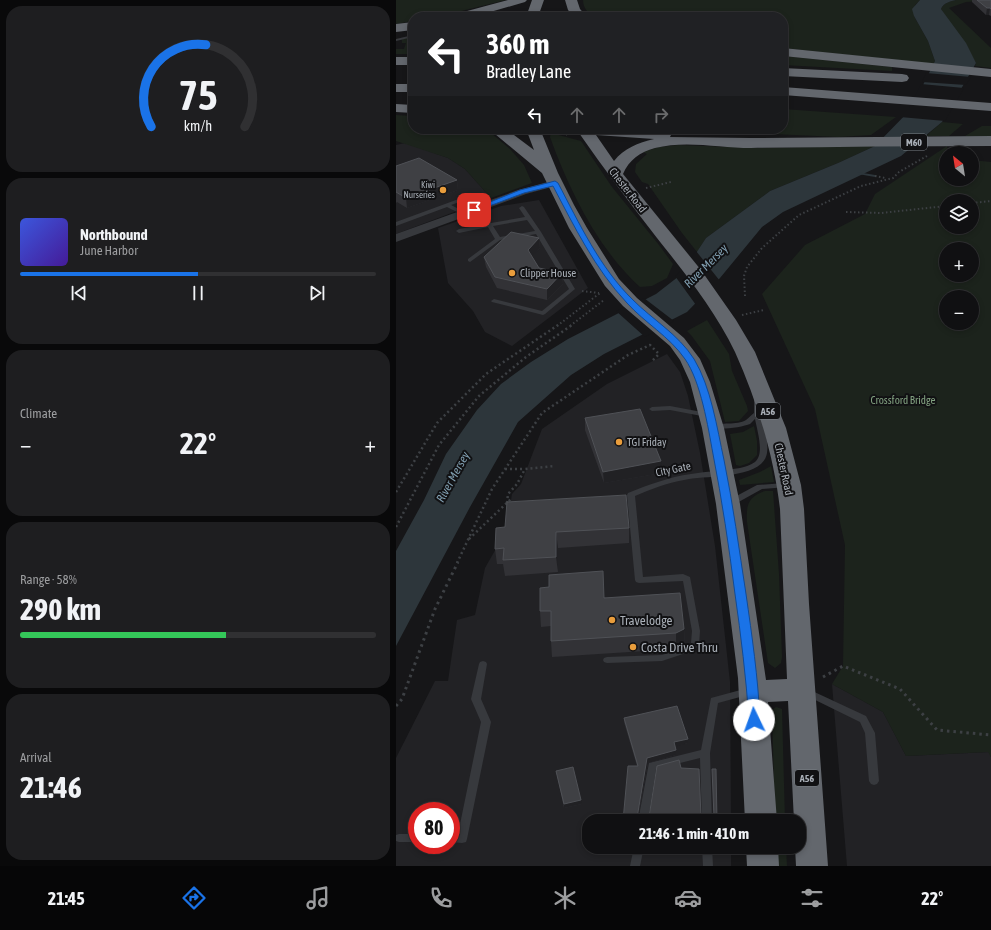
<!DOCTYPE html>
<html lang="en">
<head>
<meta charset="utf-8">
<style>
	body { margin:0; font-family:"Asap Condensed",sans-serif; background:#1e1e20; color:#f1f3f6; height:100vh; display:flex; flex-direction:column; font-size:15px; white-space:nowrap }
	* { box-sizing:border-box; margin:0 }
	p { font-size:13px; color:#9c9d9f }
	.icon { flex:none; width:22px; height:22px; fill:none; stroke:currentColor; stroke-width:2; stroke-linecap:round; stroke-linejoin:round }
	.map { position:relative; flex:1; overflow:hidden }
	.side { display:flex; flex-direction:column; gap:6px; padding:6px; background:#09090a; width:396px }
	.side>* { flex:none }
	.top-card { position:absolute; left:12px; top:12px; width:380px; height:122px; border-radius:16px; box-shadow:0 2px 6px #0003,0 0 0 1px #303032; background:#202124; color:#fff; overflow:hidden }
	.needle { width:26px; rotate:330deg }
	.fabs { position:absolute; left:543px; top:146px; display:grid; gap:8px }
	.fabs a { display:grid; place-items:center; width:40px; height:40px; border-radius:50%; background:#101012; box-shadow:0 2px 6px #0003,0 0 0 1px #303032; font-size:20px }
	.speed { position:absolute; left:12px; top:802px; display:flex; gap:8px; font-size:20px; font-weight:700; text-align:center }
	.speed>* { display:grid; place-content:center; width:52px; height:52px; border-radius:50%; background:#101012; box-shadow:0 2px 6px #0003,0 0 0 1px #303032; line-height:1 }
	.speed .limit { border:6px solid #d22; background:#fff; color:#111 }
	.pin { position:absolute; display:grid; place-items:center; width:34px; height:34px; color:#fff; margin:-17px; border-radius:8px; box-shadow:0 2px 6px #0006 }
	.me { position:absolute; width:44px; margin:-22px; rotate:357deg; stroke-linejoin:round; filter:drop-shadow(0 0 3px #0008) }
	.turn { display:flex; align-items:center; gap:14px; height:84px; padding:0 12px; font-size:18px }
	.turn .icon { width:52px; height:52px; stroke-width:2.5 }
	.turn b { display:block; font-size:28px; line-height:34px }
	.lanes { display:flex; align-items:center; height:38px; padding:0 12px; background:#0003; justify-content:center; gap:20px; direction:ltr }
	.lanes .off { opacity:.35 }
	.big { font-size:30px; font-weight:700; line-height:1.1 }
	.side .tile { flex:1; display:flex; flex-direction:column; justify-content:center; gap:6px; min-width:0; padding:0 14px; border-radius:16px; background:#1e1e20 }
	.side .dial { align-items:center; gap:0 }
	.dial svg { height:104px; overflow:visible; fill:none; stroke:#303032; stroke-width:7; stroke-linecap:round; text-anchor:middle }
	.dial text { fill:#f1f3f6; stroke:none }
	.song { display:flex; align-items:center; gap:12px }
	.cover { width:48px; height:48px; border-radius:6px; background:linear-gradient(135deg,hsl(230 70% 55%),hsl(260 70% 35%)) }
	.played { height:4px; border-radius:2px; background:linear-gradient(90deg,#1a73e8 50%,#303032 50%) }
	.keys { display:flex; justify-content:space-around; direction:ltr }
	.heat { display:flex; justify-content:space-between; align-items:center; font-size:22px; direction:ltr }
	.charge { height:6px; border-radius:3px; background:linear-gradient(90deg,#34c759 58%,#303032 0) }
	.trip { position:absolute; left:186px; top:814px; width:224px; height:40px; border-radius:16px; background:#101012; box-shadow:0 2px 6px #0003,0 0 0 1px #303032; font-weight:700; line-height:40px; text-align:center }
	.tabs { display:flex; height:64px; justify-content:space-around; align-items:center; background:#060607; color:#9c9d9f }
	.tabs .icon { width:28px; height:28px }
	.tabs .selected { color:#1a73e8 }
	.tabs b { font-size:18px; color:#f1f3f6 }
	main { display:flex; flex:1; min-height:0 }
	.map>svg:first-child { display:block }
	.built { fill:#222225; fill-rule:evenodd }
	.green { fill:#1c231c; fill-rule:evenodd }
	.water { fill:#2d363b }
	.pier { fill:#161618 }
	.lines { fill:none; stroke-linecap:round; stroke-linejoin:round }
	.stream { fill:#2d363b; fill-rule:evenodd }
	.path-far3 { stroke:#3d4044; stroke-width:1.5; stroke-dasharray:1 2; stroke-linecap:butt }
	.path-far2 { stroke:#3d4044; stroke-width:2; stroke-dasharray:1.5 2.5; stroke-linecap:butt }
	.path-far1 { stroke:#3d4044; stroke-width:2.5; stroke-dasharray:2 3; stroke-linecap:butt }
	.path { stroke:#3d4044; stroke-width:3; stroke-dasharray:2.5 4; stroke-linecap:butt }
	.lane { fill:#37393d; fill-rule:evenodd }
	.street { fill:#37393d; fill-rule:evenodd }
	.highway { fill:#63676d; fill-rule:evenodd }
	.wall { fill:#323236 }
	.shaded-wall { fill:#212124 }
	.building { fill:#3f4044; stroke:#4f5156 }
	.route { fill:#1a73e8; stroke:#114b97 }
	.poi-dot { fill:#e99d3c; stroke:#111113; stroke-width:1.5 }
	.labels { text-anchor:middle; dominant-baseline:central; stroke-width:4; stroke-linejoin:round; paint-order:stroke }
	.far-poi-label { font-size:9px; fill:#a9afb7; stroke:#111113; text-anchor:end }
	.shield { fill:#111113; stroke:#7b8086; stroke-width:1 }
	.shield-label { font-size:10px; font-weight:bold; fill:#a9afb7 }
	.street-label { font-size:11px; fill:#a9afb7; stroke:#111113 }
	.poi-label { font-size:11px; fill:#a9afb7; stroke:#111113; text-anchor:start }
	.park-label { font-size:11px; fill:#82a180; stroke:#111113 }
	.water-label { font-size:12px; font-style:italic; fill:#819fb1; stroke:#111113 }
	.near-poi-label { font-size:13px; fill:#a9afb7; stroke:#111113; text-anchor:start }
</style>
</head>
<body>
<main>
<section class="side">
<div class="tile dial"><svg viewBox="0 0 100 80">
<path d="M14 69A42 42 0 1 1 86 69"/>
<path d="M14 69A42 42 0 0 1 56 6" stroke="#1a73e8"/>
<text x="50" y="56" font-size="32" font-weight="700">75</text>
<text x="50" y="72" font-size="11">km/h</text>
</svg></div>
<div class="tile">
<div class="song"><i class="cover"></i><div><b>Northbound</b><p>June Harbor</p></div></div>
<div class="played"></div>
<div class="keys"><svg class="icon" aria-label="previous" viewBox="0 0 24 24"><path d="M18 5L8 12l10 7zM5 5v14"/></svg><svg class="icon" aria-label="pause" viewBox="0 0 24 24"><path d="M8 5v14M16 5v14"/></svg><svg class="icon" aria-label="next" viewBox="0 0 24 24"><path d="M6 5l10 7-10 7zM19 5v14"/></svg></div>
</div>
<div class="tile"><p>Climate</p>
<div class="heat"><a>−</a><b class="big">22°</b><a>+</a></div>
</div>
<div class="tile"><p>Range · 58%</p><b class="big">290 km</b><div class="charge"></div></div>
<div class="tile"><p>Arrival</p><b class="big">21:46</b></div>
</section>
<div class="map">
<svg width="595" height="866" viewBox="0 0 595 866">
	<rect width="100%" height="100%" fill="#161618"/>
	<path class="built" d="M9 143 52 158 69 169 95 198 0 234V145Z
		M143 200 192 288 116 346 89 332 77 311 52 283 42 228 105 206Z
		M271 354 284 372 292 396 304 453 319 546 334 682 335 821H193V847H335V866H0V758L39 681H52L61 620 79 615 89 568 110 531 116 494 125 484 146 429 211 384ZM21 811H55V845H21Z
		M436 684 487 712 510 756 593 752 595 757V866H451Z"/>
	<path class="green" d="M0 0H110L41 17H17V21L0 24Z
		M187 0H524L519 5 518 16 532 41 539 61 538 64 387 48V17H198C192 13 187 8 187 0Z
		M560 0H595L570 2 553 8 595 48V68L579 66 580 63 545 9C547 3 555 1 560 0Z
		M17 37V54H0V49H8L10 43H6V39Z
		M387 56 496 67V71L387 65Z
		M387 109 500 117 475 135 442 137 273 129H387Z
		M0 115 17 116V129H80L95 133 114 149 128 165 136 183 95 198 69 169 52 158 0 141Z
		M546 122 567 124 553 136H530Z
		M586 126H595V136H569Z
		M155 133 185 141 216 187 263 245 277 264 271 278 256 286 244 287C202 249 173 190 154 137Z
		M282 145 360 148 479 146 442 163 374 191 310 238 301 252 286 233 252 184 246 182 239 172 240 164 251 154 247 152 263 147Z
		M551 146 550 179H576V160L595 162V757L592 752 510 756 487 712 436 684 447 666 449 545 419 409 366 294 409 245 469 214 479 194ZM550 201H576V227H550ZM550 249H576V275H550ZM550 297H576V323H550Z
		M311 320 333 354 336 371 351 406 352 411 343 421 329 422 314 361 295 335 291 331Z
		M358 426 361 441V455L353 463 344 466 340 465 334 434 347 432Z
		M375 466 378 482 344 485 343 480 364 472Z
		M369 491H377L383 574 386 657 385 663 379 668 372 663 351 522C350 505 352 497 369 491Z
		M380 707 386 709 389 821H379L376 710Z
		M380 847H390L391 866H381Z"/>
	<path class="water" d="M524 0H560C555 1 547 3 545 9L570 43 580 63 546 122 505 156 387 212 366 227 324 278 291 312 208 354 175 375 122 422 74 507 0 646V551L28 500 50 454 81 410 105 384 135 362 172 339 260 294 287 273 310 238 374 191 442 163 479 146 515 109 539 61 532 41 518 16 516 9Z"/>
	<path class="pier" d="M530 73 575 77 570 85 526 82Z
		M525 84 568 88 549 121 504 117 513 108Z
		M300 251 324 281 300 305 279 276 285 271Z
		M248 298 278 321 249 337 220 311Z"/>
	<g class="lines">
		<path class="stream" d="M461 172 479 175 481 176 479 177 462 174H461Z"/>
		<path class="path-far3" d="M150 16H165
			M153 130 171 135"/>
		<path class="path-far2" d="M479 176 489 178
			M250 188 275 182
			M576 203 595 201
			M450 212 485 213 550 206
			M186 291 203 293
			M349 296 348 276 351 267 366 248 403 215 465 186 497 178 503 172 531 156
			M346 315 368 310
			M161 326 204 293
			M174 326 208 300"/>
		<path class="path-far1" d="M109 469H129
			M0 492 41 423 90 374 162 325
			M111 503 112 494 121 484 129 469 158 466
			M0 527 43 445 83 396 130 357 176 325
			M73 539 115 499
			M61 563 96 489 146 413 232 355 254 345 263 354 255 362"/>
		<path class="path" d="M427 677 447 666 504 689 541 730 595 735
			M0 706 6 699 39 609 62 562"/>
		<path class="lane" d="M17 35V37L0 41V39Z
			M79 193 81 194V196L55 205 69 212V214H65L51 207 0 226V222Z
			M126 206 128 207 145 232 179 289 149 314 147 315 96 302 95 301 98 299 146 311 173 289 140 234 104 240 74 262 72 261V259L99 239 92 227 63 233 60 231 63 229 90 224 85 216 76 210V208C85 208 90 216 95 223L129 217 123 208ZM131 220 139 231 104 237 97 226Z
			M361 396 364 398C364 403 364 408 364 413 367 426 373 439 371 453 367 480 309 475 288 480 271 483 255 489 239 496L247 577 287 574 294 577 304 631 303 645 302 647 287 654 266 661 211 663 208 662 207 660 208 658 211 657 266 655 281 650 295 643 296 631 287 581 243 583 240 582 239 580 231 495 232 493C252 485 273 477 295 474 311 471 328 471 344 468 349 467 355 465 359 462 369 454 361 430 359 419 358 420 355 423 354 424 347 427 321 431 316 427 324 421 341 426 350 420 353 418 355 415 358 413V398Z
			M274 406 311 413 314 415 311 417 274 410 256 411 253 409 256 407Z
			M389 483H392L393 485 392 487 366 489 339 504H333L332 502 333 500 361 485Z
			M87 661 90 662 91 664 85 699 95 722 71 839 70 842 66 843 55 842V834H62L85 722 75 699 83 664 84 662Z
			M352 688 355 690 356 692 355 694 322 703 314 753 316 821H306L304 758 260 769 252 821H242L253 763 305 750 315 698Z
			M412 689 470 716 479 733 483 781 481 784 478 785 475 784 473 781 469 733 464 722 409 695 408 693 409 691Z
			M3 834H21V842H3L0 841V835Z
			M238 847H248L244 866H234Z
			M306 847H316L317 866H307Z"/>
		<path class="street" d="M159 180 164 183 163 185 130 194 0 242V234L122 190Z"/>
		<path class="highway" d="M112 0H131L129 2 77 17H58L60 14Z
			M136 0H148L142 17H130Z
			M169 0H181L184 9 191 17H178L172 10Z
			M17 22V30L0 32V24Z
			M387 48 595 69V77L387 56Z
			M0 57H17V65H0Z
			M387 68 506 74 511 75 513 78 511 81 506 82 387 76Z
			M0 84H17V92H0Z
			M387 87 595 103V111L387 95Z
			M0 104 17 105V113L0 112Z
			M93 129H110L138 150 130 129H144L162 173 178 205 191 228 223 279 241 298 288 338 304 359 314 382 328 428 344 504 370 680 391 679 384 509C378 456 361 401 339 352 320 312 289 273 261 238 234 203 208 169 183 133L180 132 178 129 268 131 273 132 275 135 274 137 354 138 595 136V146C515 146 435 147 355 148 324 148 290 140 259 148 244 152 233 160 227 174L305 270 340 320 359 352 390 428 405 485 408 509 413 604 432 866H400L399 847H403V821H398L392 701 372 702 381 821H349L342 678 320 504 306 428 294 382 284 360 274 346 227 306 209 286 173 228 146 173ZM200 135 258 139C242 143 228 148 218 161Z
			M350 847H382L383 866H351Z"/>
	</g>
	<path class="wall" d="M576 0H595V16L593 15H590L576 2Z
		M0 166 61 180 62 190 11 208 1 202 0 203Z
		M143 238 144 248 136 257 143 268 166 273 167 284 151 300 101 288 90 267 88 257Z
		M189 418 266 473 208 483 189 430Z
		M100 528H233V543L162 548V572L109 576 107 564H101L99 549Z
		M208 587V597L288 629 289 645 280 649 156 657 155 641V626L145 627 144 611Z
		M228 718 292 743 279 746 280 755 252 763 242 818 253 817 285 768 305 817 306 818 321 821H227L241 766 228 722Z
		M160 771 186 804 168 808Z"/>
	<path class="shaded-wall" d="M591 8H594L593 15H590Z
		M61 180 62 190 11 208 10 198Z
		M143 238 144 248 133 261 132 250Z
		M166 273 167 284 151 300V289Z
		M265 461 266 473 208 483 207 472Z
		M160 532 162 548V572L160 557Z
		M288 629 289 645 280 649V633Z
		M292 739V743L278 747V742Z
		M280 750V755L252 763 241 821V818L251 758Z
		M185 800 186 804 168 808V804Z"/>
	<path class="building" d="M581 0H595V9L594 8H591Z
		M23 158 61 180 10 198 0 192V166Z
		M115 232 143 238 132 250 143 268 166 273 151 289 99 277 88 257Z
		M244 409 265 461 207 472 189 418Z
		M230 495 233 528 160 532V557L107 560 108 548 99 549 100 528 109 527 111 502Z
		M207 571 208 598 284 593 288 629 280 633 155 641V611H144V588L153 587V575Z
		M281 706 292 739 278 742 280 750 251 758 241 818 253 817 261 766 283 760 285 768 303 769 305 817 306 818H316L318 817 316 769H320L321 821H227L232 766H242L228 718Z
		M177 767 185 800 168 804 160 771Z"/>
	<path class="route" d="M159 181 162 183C183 223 204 268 237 300 257 320 282 334 298 359 315 387 321 428 328 460 337 504 343 549 350 594 356 636 362 677 364 720L363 723 358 725 354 723 353 720C350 677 345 636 339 594 333 547 326 500 317 454 312 427 305 382 289 359 273 336 249 323 231 303 199 269 178 226 157 186L128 193 80 211 74 210 124 190Z"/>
	<g class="poi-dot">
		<circle cx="47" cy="190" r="4"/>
		<circle cx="116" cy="273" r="4"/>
		<circle cx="223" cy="442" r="4"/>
		<circle cx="216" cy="620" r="4"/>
		<circle cx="237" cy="647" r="4"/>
	</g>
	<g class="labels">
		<g class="far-poi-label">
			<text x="39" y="185">Kiwi<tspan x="39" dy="10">Nurseries</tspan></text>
		</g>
		<g class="shield">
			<rect x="505" y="134" width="26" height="16" rx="3"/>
			<rect x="360" y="403" width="24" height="16" rx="3"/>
			<rect x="399" y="770" width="24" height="16" rx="3"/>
		</g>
		<g class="shield-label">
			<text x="518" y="142">M60</text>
			<text x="372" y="411">A56</text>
			<text x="411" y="778">A56</text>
		</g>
		<g class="street-label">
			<text transform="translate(232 190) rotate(52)">Chester Road</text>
			<text transform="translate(277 469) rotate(-12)">City Gate</text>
			<text transform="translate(388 469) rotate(78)">Chester Road</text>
		</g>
		<g class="poi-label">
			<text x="124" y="273">Clipper House</text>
			<text x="231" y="442">TGI Friday</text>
		</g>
		<g class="park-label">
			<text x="507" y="400">Crossford Bridge</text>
		</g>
		<g class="water-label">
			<text transform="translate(310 266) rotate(-45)">River Mersey</text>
			<text transform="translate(57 477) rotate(-61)">River Mersey</text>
		</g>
		<g class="near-poi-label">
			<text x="224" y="620">Travelodge</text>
			<text x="245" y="647">Costa Drive Thru</text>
		</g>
	</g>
</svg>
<div class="fabs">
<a><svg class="needle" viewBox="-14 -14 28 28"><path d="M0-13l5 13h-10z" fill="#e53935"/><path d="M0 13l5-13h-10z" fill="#9c9d9f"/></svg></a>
<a><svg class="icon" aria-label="layers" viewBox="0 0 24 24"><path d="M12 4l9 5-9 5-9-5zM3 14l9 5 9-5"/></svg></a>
<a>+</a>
<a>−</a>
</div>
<div class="speed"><div class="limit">80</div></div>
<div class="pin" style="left:78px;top:210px;background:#d93025"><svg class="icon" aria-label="arrive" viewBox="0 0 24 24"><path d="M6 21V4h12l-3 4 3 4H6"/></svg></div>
<svg class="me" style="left:358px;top:720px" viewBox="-20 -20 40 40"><circle r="19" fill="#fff"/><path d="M0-13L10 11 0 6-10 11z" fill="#1a73e8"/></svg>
<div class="trip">21:46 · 1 min · 410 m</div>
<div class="top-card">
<div class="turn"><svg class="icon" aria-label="left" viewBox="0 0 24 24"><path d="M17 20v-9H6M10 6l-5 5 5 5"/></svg><div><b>360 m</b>Bradley Lane</div></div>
<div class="lanes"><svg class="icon" aria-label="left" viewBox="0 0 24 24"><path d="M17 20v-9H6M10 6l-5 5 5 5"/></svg><svg class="icon off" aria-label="ahead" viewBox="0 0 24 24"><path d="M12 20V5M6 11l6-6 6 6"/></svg><svg class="icon off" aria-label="ahead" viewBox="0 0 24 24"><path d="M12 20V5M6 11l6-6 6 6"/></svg><svg class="icon off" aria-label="right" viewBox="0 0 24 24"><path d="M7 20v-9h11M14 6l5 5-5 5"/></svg></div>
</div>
</div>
</main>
<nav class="tabs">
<b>21:45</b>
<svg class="icon selected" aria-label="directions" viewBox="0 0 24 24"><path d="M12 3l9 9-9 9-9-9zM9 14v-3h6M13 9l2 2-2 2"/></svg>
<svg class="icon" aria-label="music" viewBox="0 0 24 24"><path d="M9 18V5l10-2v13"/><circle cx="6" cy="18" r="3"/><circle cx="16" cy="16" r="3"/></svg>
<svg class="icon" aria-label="phone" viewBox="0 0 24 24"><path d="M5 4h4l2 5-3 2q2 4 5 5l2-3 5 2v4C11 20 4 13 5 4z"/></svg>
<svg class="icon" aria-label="climate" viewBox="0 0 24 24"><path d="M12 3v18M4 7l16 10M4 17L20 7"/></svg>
<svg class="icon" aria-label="car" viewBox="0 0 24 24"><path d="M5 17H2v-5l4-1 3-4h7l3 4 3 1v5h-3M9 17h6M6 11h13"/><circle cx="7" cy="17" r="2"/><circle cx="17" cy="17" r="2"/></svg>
<svg class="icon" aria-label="filters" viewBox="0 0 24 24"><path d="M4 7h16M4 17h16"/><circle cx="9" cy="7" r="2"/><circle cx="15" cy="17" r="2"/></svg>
<b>22°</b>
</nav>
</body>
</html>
